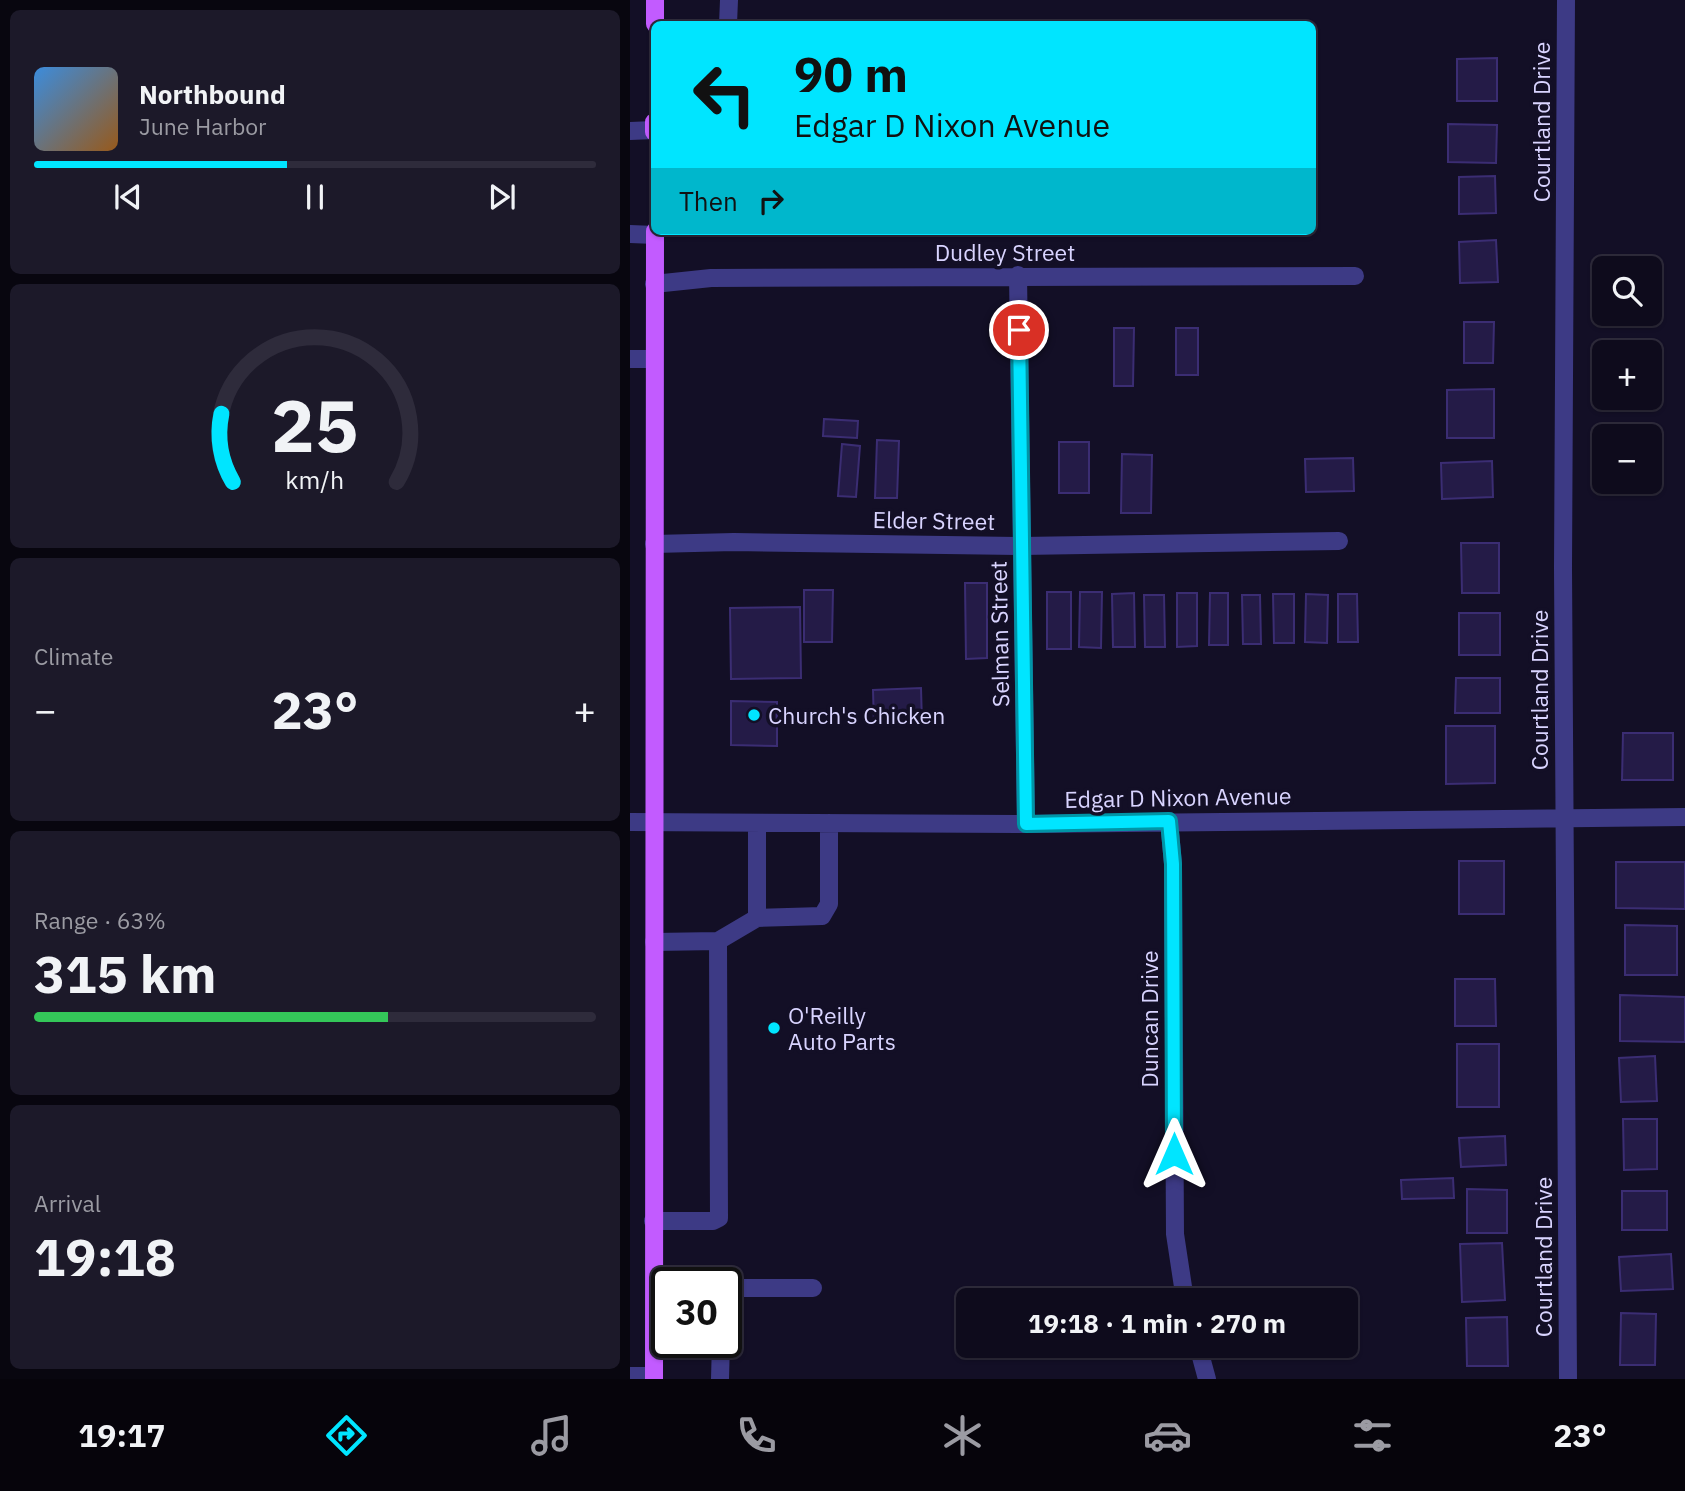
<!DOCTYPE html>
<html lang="en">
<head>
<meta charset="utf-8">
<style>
	body { margin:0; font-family:"IBM Plex Sans",sans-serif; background:#1c1929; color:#f1f3f6; height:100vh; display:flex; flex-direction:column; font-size:26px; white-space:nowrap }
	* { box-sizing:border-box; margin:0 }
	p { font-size:23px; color:#9b9ba3 }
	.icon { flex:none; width:38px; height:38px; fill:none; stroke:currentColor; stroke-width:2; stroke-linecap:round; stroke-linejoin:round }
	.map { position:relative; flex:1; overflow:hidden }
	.drawer { display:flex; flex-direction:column; gap:10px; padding:10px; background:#08060f; width:630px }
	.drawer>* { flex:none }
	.hud { position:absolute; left:21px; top:21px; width:665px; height:214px; border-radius:10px; box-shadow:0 2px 5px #0004,0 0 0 2px #2e2b3b; background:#00e5ff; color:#111; overflow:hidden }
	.tools { position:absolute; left:962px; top:256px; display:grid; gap:14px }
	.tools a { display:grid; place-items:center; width:70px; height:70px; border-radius:10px; background:#0e0b1c; box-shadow:0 2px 5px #0004,0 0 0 2px #2e2b3b; font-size:35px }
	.speed { position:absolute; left:21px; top:1267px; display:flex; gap:14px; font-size:35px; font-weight:700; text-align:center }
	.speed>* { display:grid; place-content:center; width:91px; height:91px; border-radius:50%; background:#0e0b1c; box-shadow:0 2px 5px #0004,0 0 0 2px #2e2b3b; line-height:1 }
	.speed .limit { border:4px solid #111; border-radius:10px; background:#fff; color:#111 }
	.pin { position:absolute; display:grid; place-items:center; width:60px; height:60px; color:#fff; margin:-30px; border:4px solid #fff; border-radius:50%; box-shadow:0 2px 7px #0007 }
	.me { position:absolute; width:77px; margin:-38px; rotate:0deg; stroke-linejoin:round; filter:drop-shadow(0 0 5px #0008) }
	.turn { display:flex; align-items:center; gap:24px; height:147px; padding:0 28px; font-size:32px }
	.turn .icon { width:91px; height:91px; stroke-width:2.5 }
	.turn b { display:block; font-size:49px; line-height:60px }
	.then { display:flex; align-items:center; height:66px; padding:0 28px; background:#0003; gap:14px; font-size:26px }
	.big { font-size:52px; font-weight:700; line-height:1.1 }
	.drawer .card { flex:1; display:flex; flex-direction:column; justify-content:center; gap:10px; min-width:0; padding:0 24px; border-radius:10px; background:#1c1929 }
	.drawer .dial { align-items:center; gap:0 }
	.dial svg { height:182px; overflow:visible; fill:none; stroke:#2e2b3b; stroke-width:7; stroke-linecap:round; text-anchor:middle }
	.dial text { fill:#f1f3f6; stroke:none }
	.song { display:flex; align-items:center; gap:21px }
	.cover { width:84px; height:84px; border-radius:10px; background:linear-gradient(135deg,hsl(210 70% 55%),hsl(30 70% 35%)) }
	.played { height:7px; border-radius:4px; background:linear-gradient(90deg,#00e5ff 45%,#2e2b3b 45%) }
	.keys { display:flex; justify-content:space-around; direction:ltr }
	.heat { display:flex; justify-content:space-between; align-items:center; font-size:38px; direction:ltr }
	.charge { height:10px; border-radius:5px; background:linear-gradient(90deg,#34c759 63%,#2e2b3b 0) }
	.trip { position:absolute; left:326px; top:1288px; width:402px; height:70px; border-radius:10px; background:#0e0b1c; box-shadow:0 2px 5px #0004,0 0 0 2px #2e2b3b; font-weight:700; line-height:70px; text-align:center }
	.menu { display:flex; height:112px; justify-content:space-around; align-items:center; background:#06040b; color:#9b9ba3 }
	.menu .icon { width:49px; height:49px }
	.menu .current { color:#00e5ff }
	.menu b { font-size:32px; color:#f1f3f6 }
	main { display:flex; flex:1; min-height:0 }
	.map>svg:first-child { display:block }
	.building { fill:#241b47; stroke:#3b2d73; stroke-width:2 }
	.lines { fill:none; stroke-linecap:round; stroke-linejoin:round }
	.minor { stroke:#3d3a85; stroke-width:18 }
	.major { stroke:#c25bff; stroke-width:18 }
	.route-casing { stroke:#0095a6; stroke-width:18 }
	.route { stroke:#00e5ff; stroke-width:12 }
	.poi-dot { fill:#00e5ff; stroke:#130f26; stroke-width:2.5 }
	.labels { text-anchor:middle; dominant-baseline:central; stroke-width:7; stroke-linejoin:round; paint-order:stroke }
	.street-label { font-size:23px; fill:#d9d4ff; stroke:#130f26 }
	.poi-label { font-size:23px; fill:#d9d4ff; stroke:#130f26; text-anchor:start }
</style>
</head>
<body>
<main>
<section class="drawer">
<div class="card">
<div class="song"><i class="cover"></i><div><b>Northbound</b><p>June Harbor</p></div></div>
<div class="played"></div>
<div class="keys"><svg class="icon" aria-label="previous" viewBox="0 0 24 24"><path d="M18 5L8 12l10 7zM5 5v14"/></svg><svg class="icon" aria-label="pause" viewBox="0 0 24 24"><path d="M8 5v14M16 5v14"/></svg><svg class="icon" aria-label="next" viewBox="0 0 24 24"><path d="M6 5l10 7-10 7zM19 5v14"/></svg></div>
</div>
<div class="card dial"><svg viewBox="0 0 100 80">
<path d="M14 69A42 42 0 1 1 86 69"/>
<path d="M14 69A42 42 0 0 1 9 39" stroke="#00e5ff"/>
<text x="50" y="56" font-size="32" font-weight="700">25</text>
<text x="50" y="72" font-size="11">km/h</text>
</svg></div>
<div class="card"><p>Climate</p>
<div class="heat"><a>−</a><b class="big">23°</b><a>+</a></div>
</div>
<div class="card"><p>Range · 63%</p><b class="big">315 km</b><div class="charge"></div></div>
<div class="card"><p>Arrival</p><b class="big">19:18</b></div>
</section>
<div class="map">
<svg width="1055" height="1379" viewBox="0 0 1055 1379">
	<rect width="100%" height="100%" fill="#130f26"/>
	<path class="building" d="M867 58V101H827V59Z
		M818 124 867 125 866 163 818 162Z
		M865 176 866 213 829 214V177Z
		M866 240 868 282 830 283 829 242Z
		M834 322H864L863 363H834Z
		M484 328H504L503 386H484Z
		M546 328H568V375H546Z
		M864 389V438H817V390Z
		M194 419 228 421 227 438 193 436Z
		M247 440 269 441 267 498H245Z
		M429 442H459V493H429Z
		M212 444 230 446 226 497 208 496Z
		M492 454 522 455 521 513H491Z
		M723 458 724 491 676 492 675 459Z
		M862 461 863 497 812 499 811 463Z
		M831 543H869V593H832Z
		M335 583H357V658L336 659Z
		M174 590H203L202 642H174Z
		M417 592H441V649H417Z
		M450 592H472L471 648 449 647Z
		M504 593 505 647H483L482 594Z
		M547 593H567V646L547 647Z
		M580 593H598V645H579Z
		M643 594H664V643H644Z
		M676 594 698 595 697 643 675 642Z
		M708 594H727L728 642H708Z
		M514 595H534L535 647H515Z
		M612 595H630L631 644H613Z
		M170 607 171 678 101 679 100 608Z
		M829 613H870V655H829Z
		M826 678H870V713H825Z
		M291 688 292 724 244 725 243 690Z
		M101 701 147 702V746L101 745Z
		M816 726H865V783L816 784Z
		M993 733H1043V780H992Z
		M829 861H874V914H829Z
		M986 862H1055V909L986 908Z
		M995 925 1047 926V975H995Z
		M825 979H865L866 1026H825Z
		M990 995 1055 997V1042L990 1041Z
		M827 1044H869V1107H827Z
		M1025 1056 1027 1101 991 1102 989 1058Z
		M993 1119H1027V1169L994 1170Z
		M875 1136 876 1165 831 1167 829 1138Z
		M823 1178 824 1198 772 1199 771 1180Z
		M837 1189 877 1190V1233H837Z
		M992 1191H1037V1230H992Z
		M872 1243 875 1300 832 1302 830 1244Z
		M1041 1254 1043 1289 991 1291 989 1257Z
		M991 1313 1026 1314 1025 1365H990Z
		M877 1317 878 1366H837L836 1318Z"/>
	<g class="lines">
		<path class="minor" d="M936 0 933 568 938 1379
			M98 24 99 0
			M0 131 24 130
			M0 234 25 235
			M388 275 396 824
			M24 284 81 278 725 276
			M0 359H23
			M24 544 104 542 392 546 709 541
			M539 821 543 864 545 1234 555 1300
			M0 822 396 824 1055 817
			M127 918 192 916 199 904V823
			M88 941 127 918V823
			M23 1221H83L89 1218 88 941 24 942
			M96 1288H183
			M568 1346 577 1379
			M0 1376H24
			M90 1379 91 1342"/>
		<path class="major" d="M25 24V0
			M24 122V132
			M24 1379 25 231"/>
	</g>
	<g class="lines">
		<g class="route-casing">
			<path id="route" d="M389 330 396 824 539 821 543 864 544 1154"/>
		</g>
		<use href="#route" class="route"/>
	</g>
	<g class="poi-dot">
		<circle cx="124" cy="715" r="7"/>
		<circle cx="144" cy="1028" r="7"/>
	</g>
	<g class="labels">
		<g class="street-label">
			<text transform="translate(911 122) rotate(-90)">Courtland Drive</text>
			<text x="375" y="252">Dudley Street</text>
			<text transform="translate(304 520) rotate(1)">Elder Street</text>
			<text transform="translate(369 634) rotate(-91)">Selman Street</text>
			<text transform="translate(909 690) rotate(-90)">Courtland Drive</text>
			<text transform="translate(548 797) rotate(-1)">Edgar D Nixon Avenue</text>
			<text transform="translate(519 1019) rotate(-90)">Duncan Drive</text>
			<text transform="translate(913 1257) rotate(-90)">Courtland Drive</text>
		</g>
		<g class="poi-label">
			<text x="138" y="715">Church's Chicken</text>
			<text x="158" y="1015">O'Reilly<tspan x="158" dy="26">Auto Parts</tspan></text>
		</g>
	</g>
</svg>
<div class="tools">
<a><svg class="icon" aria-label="search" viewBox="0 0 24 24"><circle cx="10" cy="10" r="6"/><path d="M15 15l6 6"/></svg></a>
<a>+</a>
<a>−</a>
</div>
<div class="speed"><div class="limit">30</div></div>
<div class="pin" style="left:389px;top:330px;background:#d93025"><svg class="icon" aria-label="arrive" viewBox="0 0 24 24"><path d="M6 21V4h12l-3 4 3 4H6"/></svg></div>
<svg class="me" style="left:544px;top:1154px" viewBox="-20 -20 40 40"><path d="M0-17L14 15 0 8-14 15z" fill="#00e5ff" stroke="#fff" stroke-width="4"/></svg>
<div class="trip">19:18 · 1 min · 270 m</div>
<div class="hud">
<div class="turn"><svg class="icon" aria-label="left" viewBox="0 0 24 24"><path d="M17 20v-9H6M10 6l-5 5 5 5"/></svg><div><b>90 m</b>Edgar D Nixon Avenue</div></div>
<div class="then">Then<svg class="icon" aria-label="right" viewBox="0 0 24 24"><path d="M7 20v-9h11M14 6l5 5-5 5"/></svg></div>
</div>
</div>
</main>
<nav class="menu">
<b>19:17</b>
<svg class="icon current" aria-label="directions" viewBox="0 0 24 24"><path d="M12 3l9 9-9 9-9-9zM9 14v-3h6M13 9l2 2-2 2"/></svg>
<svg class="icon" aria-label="music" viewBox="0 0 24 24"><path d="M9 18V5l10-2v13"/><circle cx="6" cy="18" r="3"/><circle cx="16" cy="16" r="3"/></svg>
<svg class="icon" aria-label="phone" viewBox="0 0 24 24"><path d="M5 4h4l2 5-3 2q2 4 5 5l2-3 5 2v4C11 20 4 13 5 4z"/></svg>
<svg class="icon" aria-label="climate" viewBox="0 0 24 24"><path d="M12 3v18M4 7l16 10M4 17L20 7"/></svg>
<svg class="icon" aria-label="car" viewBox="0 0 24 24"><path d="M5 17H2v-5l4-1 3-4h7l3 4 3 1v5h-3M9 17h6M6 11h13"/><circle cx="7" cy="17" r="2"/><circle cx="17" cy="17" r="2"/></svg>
<svg class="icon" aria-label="filters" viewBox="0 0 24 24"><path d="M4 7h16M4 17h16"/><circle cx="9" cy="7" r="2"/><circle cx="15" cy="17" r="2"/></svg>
<b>23°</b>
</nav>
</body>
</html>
